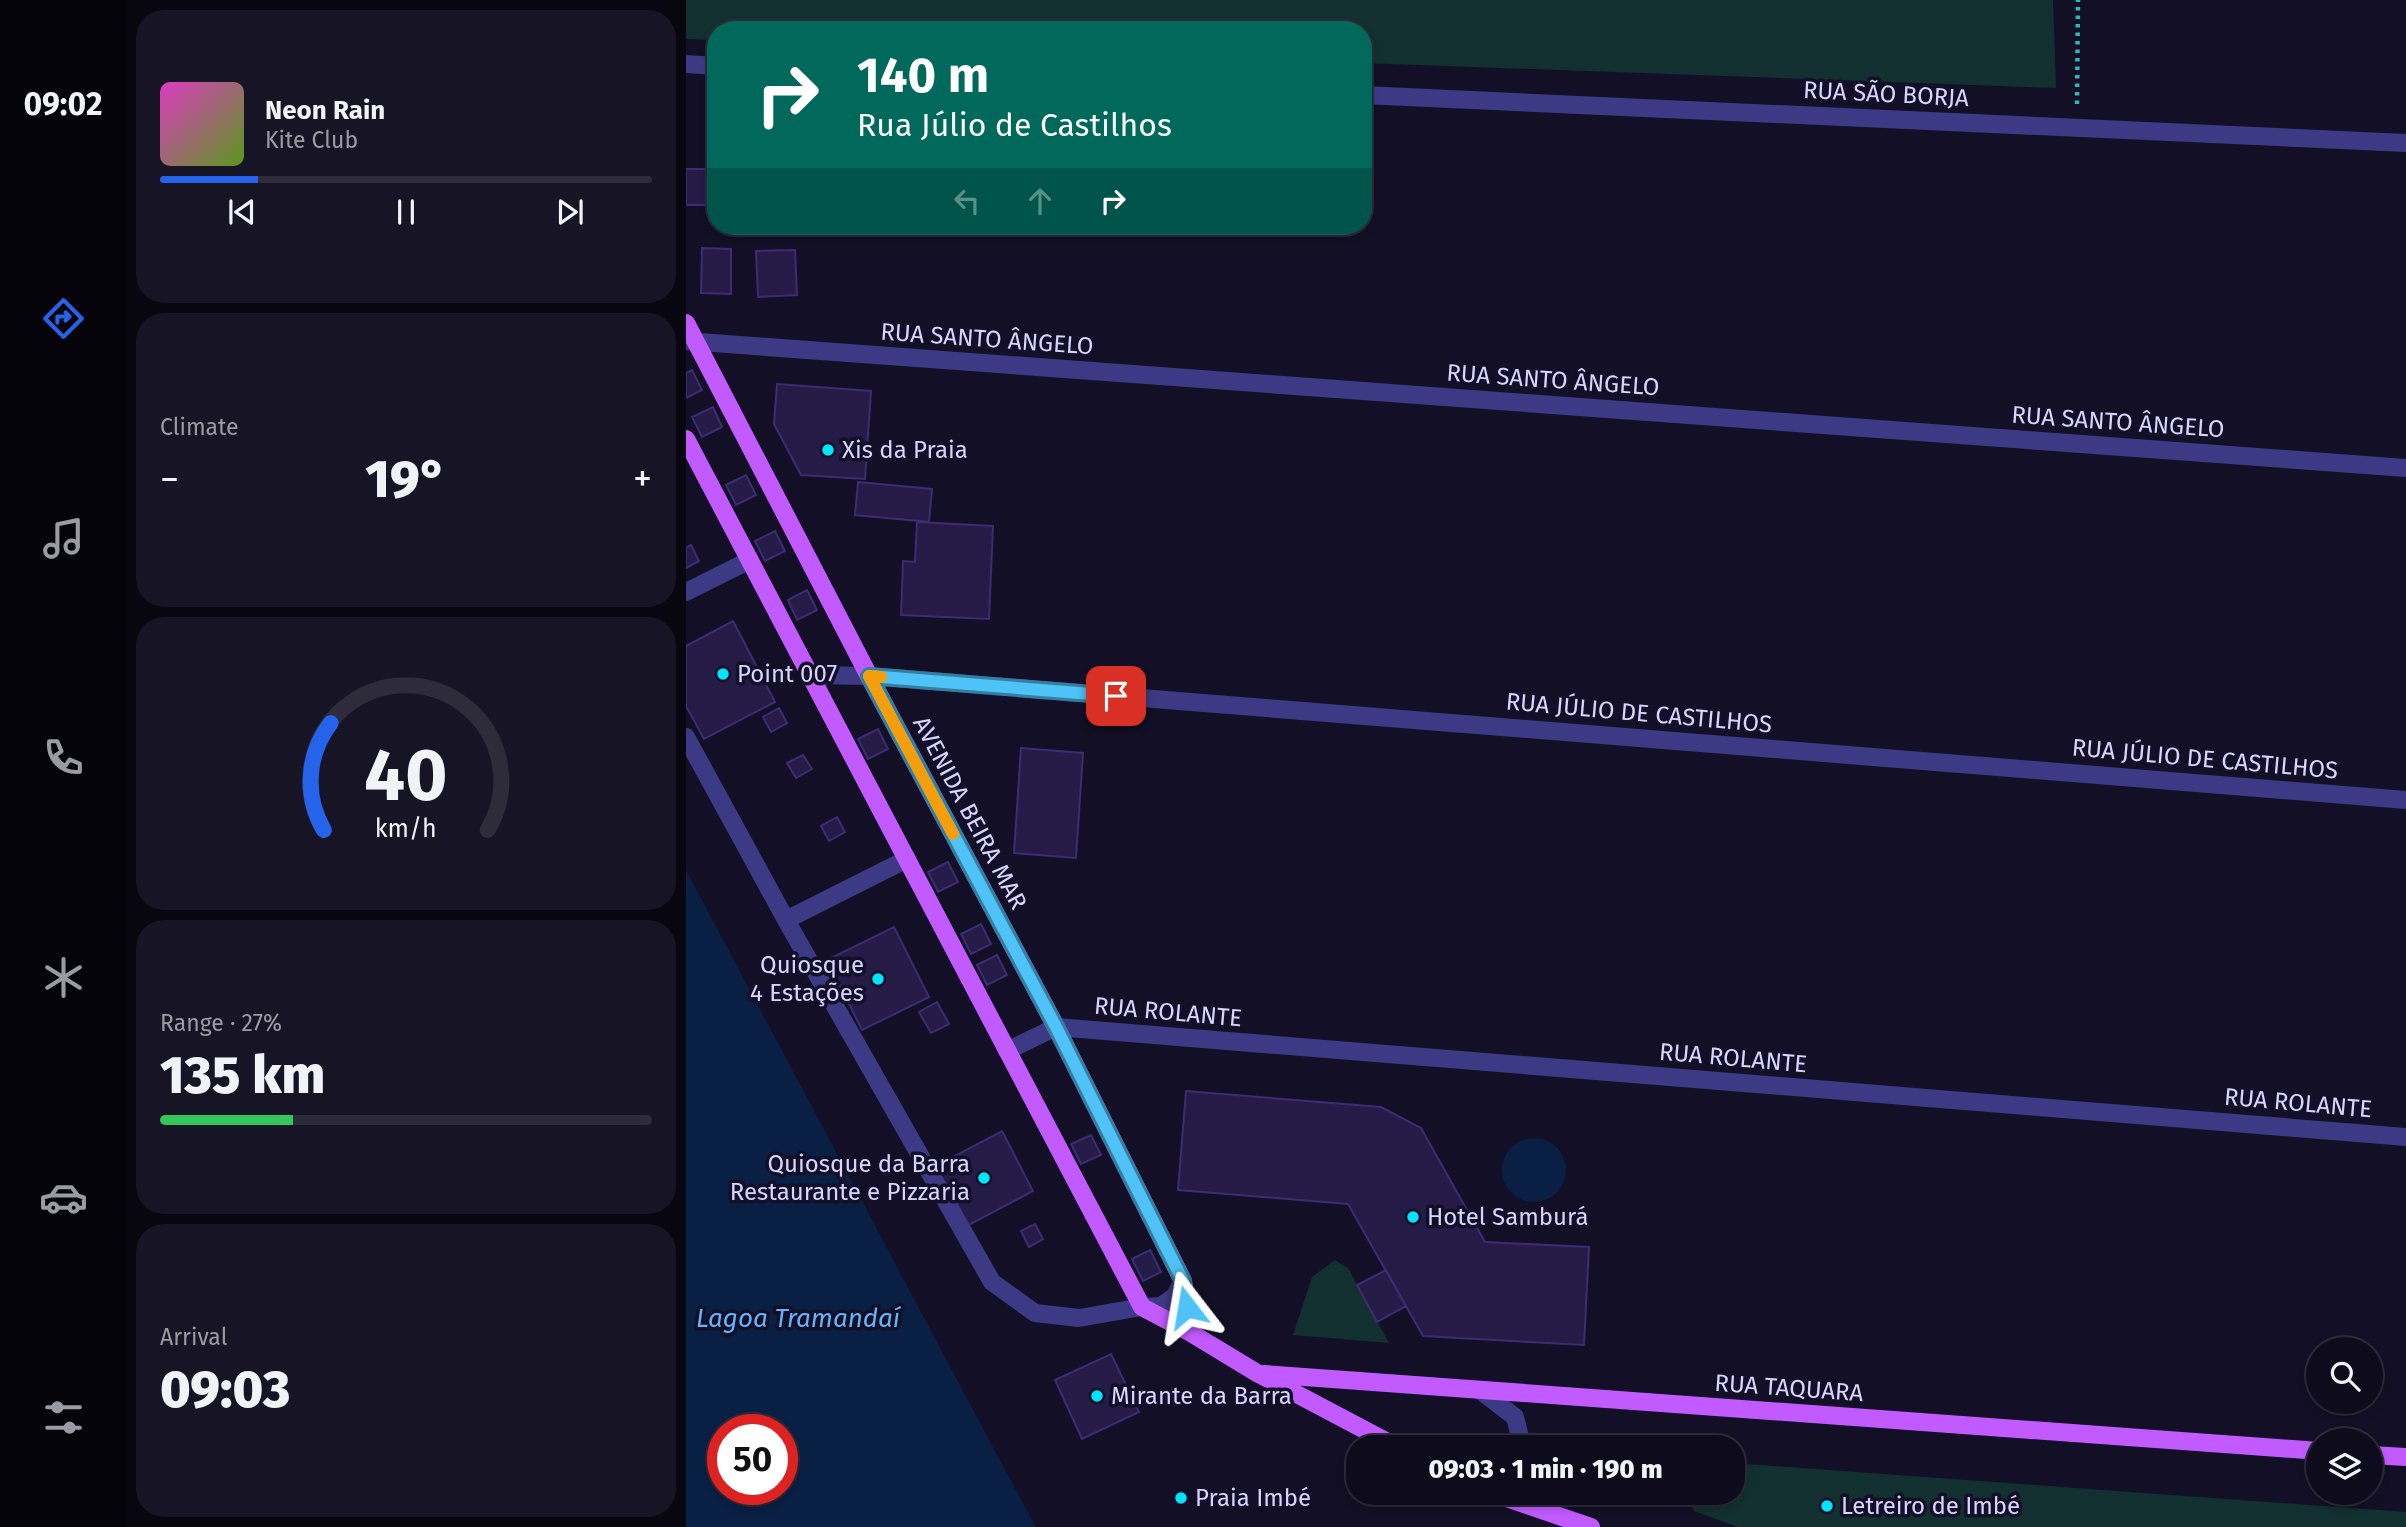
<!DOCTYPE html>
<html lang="en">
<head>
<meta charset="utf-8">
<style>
	body { margin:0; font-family:"Fira Sans",sans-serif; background:#171425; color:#f1f3f6; height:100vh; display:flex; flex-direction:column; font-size:26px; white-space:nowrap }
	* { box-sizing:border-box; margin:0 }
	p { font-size:23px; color:#9b9ba3 }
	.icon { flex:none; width:38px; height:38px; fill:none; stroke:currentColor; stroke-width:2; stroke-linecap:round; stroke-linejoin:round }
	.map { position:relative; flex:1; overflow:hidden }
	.drawer { display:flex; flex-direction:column; gap:10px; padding:10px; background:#08060f; width:560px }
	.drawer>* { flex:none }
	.guide { position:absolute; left:21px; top:21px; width:665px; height:214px; border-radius:28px; box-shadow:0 4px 10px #0003,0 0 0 2px #2e2b3b; background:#00695c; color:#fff; overflow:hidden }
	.controls { position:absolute; left:1620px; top:1337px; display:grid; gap:14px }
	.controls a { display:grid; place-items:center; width:77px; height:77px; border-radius:50%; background:#0e0b1c; box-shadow:0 4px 10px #0003,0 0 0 2px #2e2b3b; font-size:35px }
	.speed { position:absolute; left:21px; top:1414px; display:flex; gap:14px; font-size:35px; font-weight:700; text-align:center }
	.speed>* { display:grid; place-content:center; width:91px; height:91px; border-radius:50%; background:#0e0b1c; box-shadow:0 4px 10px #0003,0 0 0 2px #2e2b3b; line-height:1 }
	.speed .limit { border:10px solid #d22; background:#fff; color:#111 }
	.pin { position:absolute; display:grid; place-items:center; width:60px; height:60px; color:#fff; margin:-30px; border-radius:14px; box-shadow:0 4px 10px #0006 }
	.me { position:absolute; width:77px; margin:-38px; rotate:346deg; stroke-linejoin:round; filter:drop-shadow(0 0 5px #0008) }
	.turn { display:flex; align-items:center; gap:24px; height:147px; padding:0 35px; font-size:32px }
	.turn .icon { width:91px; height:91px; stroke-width:2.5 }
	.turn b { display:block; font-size:49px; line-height:60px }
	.lanes { display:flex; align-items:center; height:66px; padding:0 35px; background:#0003; justify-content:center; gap:35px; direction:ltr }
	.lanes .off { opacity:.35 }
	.big { font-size:52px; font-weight:800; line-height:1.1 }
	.drawer .widget { flex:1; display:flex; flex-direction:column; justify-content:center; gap:10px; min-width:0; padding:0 24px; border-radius:28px; background:#171425 }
	.drawer .dial { align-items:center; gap:0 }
	.dial svg { height:182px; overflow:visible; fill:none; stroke:#2e2b3b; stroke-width:7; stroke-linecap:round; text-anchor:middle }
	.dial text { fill:#f1f3f6; stroke:none }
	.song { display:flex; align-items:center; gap:21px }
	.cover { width:84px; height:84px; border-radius:10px; background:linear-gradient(135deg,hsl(310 70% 55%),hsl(90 70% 35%)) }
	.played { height:7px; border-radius:4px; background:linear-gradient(90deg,#2563eb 20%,#2e2b3b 20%) }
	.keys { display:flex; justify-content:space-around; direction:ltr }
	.heat { display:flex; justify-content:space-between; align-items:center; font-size:38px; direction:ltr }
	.charge { height:10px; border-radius:5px; background:linear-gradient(90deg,#34c759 27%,#2e2b3b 0) }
	.trip { position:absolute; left:660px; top:1435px; width:399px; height:70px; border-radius:28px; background:#0e0b1c; box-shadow:0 4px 10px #0003,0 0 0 2px #2e2b3b; font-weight:800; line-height:70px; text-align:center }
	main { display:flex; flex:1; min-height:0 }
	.tabs { display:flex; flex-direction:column; width:126px; justify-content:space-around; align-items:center; background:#06040b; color:#9b9ba3 }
	.tabs .icon { width:49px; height:49px }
	.tabs .current { color:#2563eb }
	.tabs b { font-size:32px; color:#f1f3f6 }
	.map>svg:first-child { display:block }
	.green { fill:#12302f }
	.water { fill:#0a1f44; fill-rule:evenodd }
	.building { fill:#241b47; stroke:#3b2d73; stroke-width:2 }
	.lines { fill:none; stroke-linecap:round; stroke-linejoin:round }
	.path { stroke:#2fb8b0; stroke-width:4.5; stroke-dasharray:3.5 5; stroke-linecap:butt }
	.minor { stroke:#3d3a85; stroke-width:18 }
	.major { stroke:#c25bff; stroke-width:18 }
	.route-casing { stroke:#337fa1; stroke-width:18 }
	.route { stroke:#4fc3f7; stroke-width:12 }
	.slow { stroke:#f59e0b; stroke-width:12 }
	.poi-dot { fill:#00e5ff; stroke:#130f26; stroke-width:2.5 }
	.labels { text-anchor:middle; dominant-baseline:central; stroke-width:7; stroke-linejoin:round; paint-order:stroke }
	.street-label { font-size:24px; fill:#d9d4ff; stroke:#130f26 }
	.poi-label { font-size:24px; fill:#d9d4ff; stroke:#130f26; text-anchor:start }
	.water-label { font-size:26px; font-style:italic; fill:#62b6ff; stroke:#130f26 }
</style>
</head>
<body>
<main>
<nav class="tabs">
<b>09:02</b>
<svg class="icon current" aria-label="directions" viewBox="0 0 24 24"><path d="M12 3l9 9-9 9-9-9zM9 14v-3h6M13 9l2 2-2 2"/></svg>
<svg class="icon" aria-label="music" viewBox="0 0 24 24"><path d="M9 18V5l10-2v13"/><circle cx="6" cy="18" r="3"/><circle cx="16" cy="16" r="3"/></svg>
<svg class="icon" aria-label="phone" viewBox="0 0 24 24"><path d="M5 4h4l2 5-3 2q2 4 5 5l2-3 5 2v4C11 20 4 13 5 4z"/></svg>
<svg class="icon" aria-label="climate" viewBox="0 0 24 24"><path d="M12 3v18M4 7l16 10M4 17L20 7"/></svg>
<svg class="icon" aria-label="car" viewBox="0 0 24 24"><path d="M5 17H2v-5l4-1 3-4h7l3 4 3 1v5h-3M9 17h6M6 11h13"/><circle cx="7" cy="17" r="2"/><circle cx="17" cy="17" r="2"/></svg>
<svg class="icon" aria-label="filters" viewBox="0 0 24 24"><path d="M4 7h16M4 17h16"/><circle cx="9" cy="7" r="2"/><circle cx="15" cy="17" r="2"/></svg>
</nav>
<section class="drawer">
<div class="widget">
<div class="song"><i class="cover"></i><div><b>Neon Rain</b><p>Kite Club</p></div></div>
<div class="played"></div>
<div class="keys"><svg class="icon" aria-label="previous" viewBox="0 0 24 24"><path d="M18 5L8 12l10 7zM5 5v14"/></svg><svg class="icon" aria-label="pause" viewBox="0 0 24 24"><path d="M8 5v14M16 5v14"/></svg><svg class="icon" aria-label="next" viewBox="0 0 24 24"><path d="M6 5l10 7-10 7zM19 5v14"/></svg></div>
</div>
<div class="widget"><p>Climate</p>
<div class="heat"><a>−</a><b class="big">19°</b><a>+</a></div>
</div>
<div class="widget dial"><svg viewBox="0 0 100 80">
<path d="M14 69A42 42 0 1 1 86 69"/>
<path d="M14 69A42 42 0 0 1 17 22" stroke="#2563eb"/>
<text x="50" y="56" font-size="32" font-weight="700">40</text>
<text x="50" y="72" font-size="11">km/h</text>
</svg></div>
<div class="widget"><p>Range · 27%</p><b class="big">135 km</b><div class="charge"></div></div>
<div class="widget"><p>Arrival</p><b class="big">09:03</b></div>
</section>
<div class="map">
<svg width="1720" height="1527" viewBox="0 0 1720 1527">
	<rect width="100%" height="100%" fill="#130f26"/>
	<path class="green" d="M0 0H1367L1370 88 677 63V30H30V40L0 39Z
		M649 1260 662 1268 703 1343 607 1335 626 1277Z
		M1047 1463 1720 1512V1527H1052L1008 1511 998 1493H1046Z"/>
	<path class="water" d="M0 870 318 1468 350 1527H0ZM37 1430H96V1489H37Z
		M816 1170a32 32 0 1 1 64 0a32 32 0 1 1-64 0Z"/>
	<path class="building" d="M0 169H30V205H0Z
		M16 248 45 249V294L15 293Z
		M109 250 111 295 72 297 70 251Z
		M6 370 16 390 0 398V373Z
		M91 384 185 391 179 479 115 475 88 424Z
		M27 407 36 427 16 437 6 417Z
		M60 475 70 495 50 505 40 485Z
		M172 482 246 489 243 522 169 515Z
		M231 522 307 526 303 619 215 615 217 561 229 562Z
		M89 531 99 551 79 561 69 541Z
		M5 545 13 561 0 568V548Z
		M121 590 131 610 111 620 102 600Z
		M47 621 89 702 18 739 0 706V646Z
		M93 708 101 723 85 732 77 717Z
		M192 729 202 749 182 759 172 739Z
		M335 748 397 753 390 858 328 853Z
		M117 755 126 769 110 778 101 763Z
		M151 817 159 832 143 841 135 826Z
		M262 862 272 882 252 892 242 872Z
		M295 924 305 944 285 954 275 934Z
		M208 927 243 997 176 1030 141 960Z
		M311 955 321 975 301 985 291 965Z
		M251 1002 263 1024 245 1033 233 1012Z
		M500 1091 695 1107 735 1128 799 1242 903 1247 898 1345 737 1336 662 1204 492 1190Z
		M316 1131 347 1191 281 1226 250 1166Z
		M405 1135 415 1155 395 1164 385 1144Z
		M349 1224 357 1239 343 1247 335 1231Z
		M464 1250 475 1272 457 1281 446 1259Z
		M700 1270 720 1306 691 1322 671 1285Z
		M425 1354 453 1412 396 1439 369 1380Z"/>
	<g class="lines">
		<path class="path" d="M1391 104 1392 0"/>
		<path class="minor" d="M0 64 30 66
			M677 95 1720 143
			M0 341 1720 468
			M0 592 64 560
			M125 675 183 676 1720 800
			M0 737 100 920 306 1282 349 1313 393 1318 456 1307 475 1306 489 1296 497 1281
			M100 920 221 859
			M321 1051 370 1027 1720 1137
			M794 1390 829 1417 835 1441 830 1447"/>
		<path class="major" d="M0 323 183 676 370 1027 497 1281 505 1333
			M0 439 456 1307 505 1333 571 1373 711 1447
			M578 1374 1633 1451
			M1685 1455 1720 1457
			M806 1493 905 1527"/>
	</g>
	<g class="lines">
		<g class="route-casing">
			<path id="route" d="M430 696 183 676 370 1027 497 1281 501 1307"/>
		</g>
		<use href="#route" class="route"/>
		<path class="slow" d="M195 677 183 676 267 834"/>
	</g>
	<g class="poi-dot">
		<circle cx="142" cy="450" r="7"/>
		<circle cx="37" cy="674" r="7"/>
		<circle cx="192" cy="979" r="7"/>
		<circle cx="298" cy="1178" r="7"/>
		<circle cx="727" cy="1217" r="7"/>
		<circle cx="411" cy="1396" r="7"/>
		<circle cx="495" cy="1498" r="7"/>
		<circle cx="1141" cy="1506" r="7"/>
	</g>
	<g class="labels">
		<g class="street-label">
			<text transform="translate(1200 94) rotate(3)">RUA SÃO BORJA</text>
			<text transform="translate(301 339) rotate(4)">RUA SANTO ÂNGELO</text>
			<text transform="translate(867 380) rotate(4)">RUA SANTO ÂNGELO</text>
			<text transform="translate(1432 422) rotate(4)">RUA SANTO ÂNGELO</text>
			<text transform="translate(953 713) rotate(5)">RUA JÚLIO DE CASTILHOS</text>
			<text transform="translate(1519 759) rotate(5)">RUA JÚLIO DE CASTILHOS</text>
			<text transform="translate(284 813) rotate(62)">AVENIDA BEIRA MAR</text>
			<text transform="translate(482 1012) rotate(5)">RUA ROLANTE</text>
			<text transform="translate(1047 1058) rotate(5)">RUA ROLANTE</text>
			<text transform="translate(1612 1103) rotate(5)">RUA ROLANTE</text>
			<text transform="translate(1103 1388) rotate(4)">RUA TAQUARA</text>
		</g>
		<g class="poi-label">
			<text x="156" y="450">Xis da Praia</text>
			<text x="51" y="674">Point 007</text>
			<text x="178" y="965" text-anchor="end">Quiosque<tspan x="178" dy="28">4 Estações</tspan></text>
			<text x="284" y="1164" text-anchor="end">Quiosque da Barra<tspan x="284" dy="28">Restaurante e Pizzaria</tspan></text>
			<text x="741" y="1217">Hotel Samburá</text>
			<text x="425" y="1396">Mirante da Barra</text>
			<text x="509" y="1498">Praia Imbé</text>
			<text x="1155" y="1506">Letreiro de Imbé</text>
		</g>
		<g class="water-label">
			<text x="112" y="1318">Lagoa Tramandaí</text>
		</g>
	</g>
</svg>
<div class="controls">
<a><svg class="icon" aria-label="search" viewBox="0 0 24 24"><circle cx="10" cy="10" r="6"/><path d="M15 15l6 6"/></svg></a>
<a><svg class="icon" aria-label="layers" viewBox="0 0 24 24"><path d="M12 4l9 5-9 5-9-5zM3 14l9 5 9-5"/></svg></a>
</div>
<div class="speed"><div class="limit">50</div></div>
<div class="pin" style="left:430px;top:696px;background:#d93025"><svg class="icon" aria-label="arrive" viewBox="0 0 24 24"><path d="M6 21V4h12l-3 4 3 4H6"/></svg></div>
<svg class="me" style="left:501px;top:1307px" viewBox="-20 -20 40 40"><path d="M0-17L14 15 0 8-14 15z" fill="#4fc3f7" stroke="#fff" stroke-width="4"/></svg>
<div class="trip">09:03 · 1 min · 190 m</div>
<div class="guide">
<div class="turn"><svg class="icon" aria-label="right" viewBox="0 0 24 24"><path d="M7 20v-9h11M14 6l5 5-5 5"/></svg><div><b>140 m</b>Rua Júlio de Castilhos</div></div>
<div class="lanes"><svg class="icon off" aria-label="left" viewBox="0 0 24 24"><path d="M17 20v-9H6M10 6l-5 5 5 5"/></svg><svg class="icon off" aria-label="ahead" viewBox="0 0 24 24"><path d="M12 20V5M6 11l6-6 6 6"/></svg><svg class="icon" aria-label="right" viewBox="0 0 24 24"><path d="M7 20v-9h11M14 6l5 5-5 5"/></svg></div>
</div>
</div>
</main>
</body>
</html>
